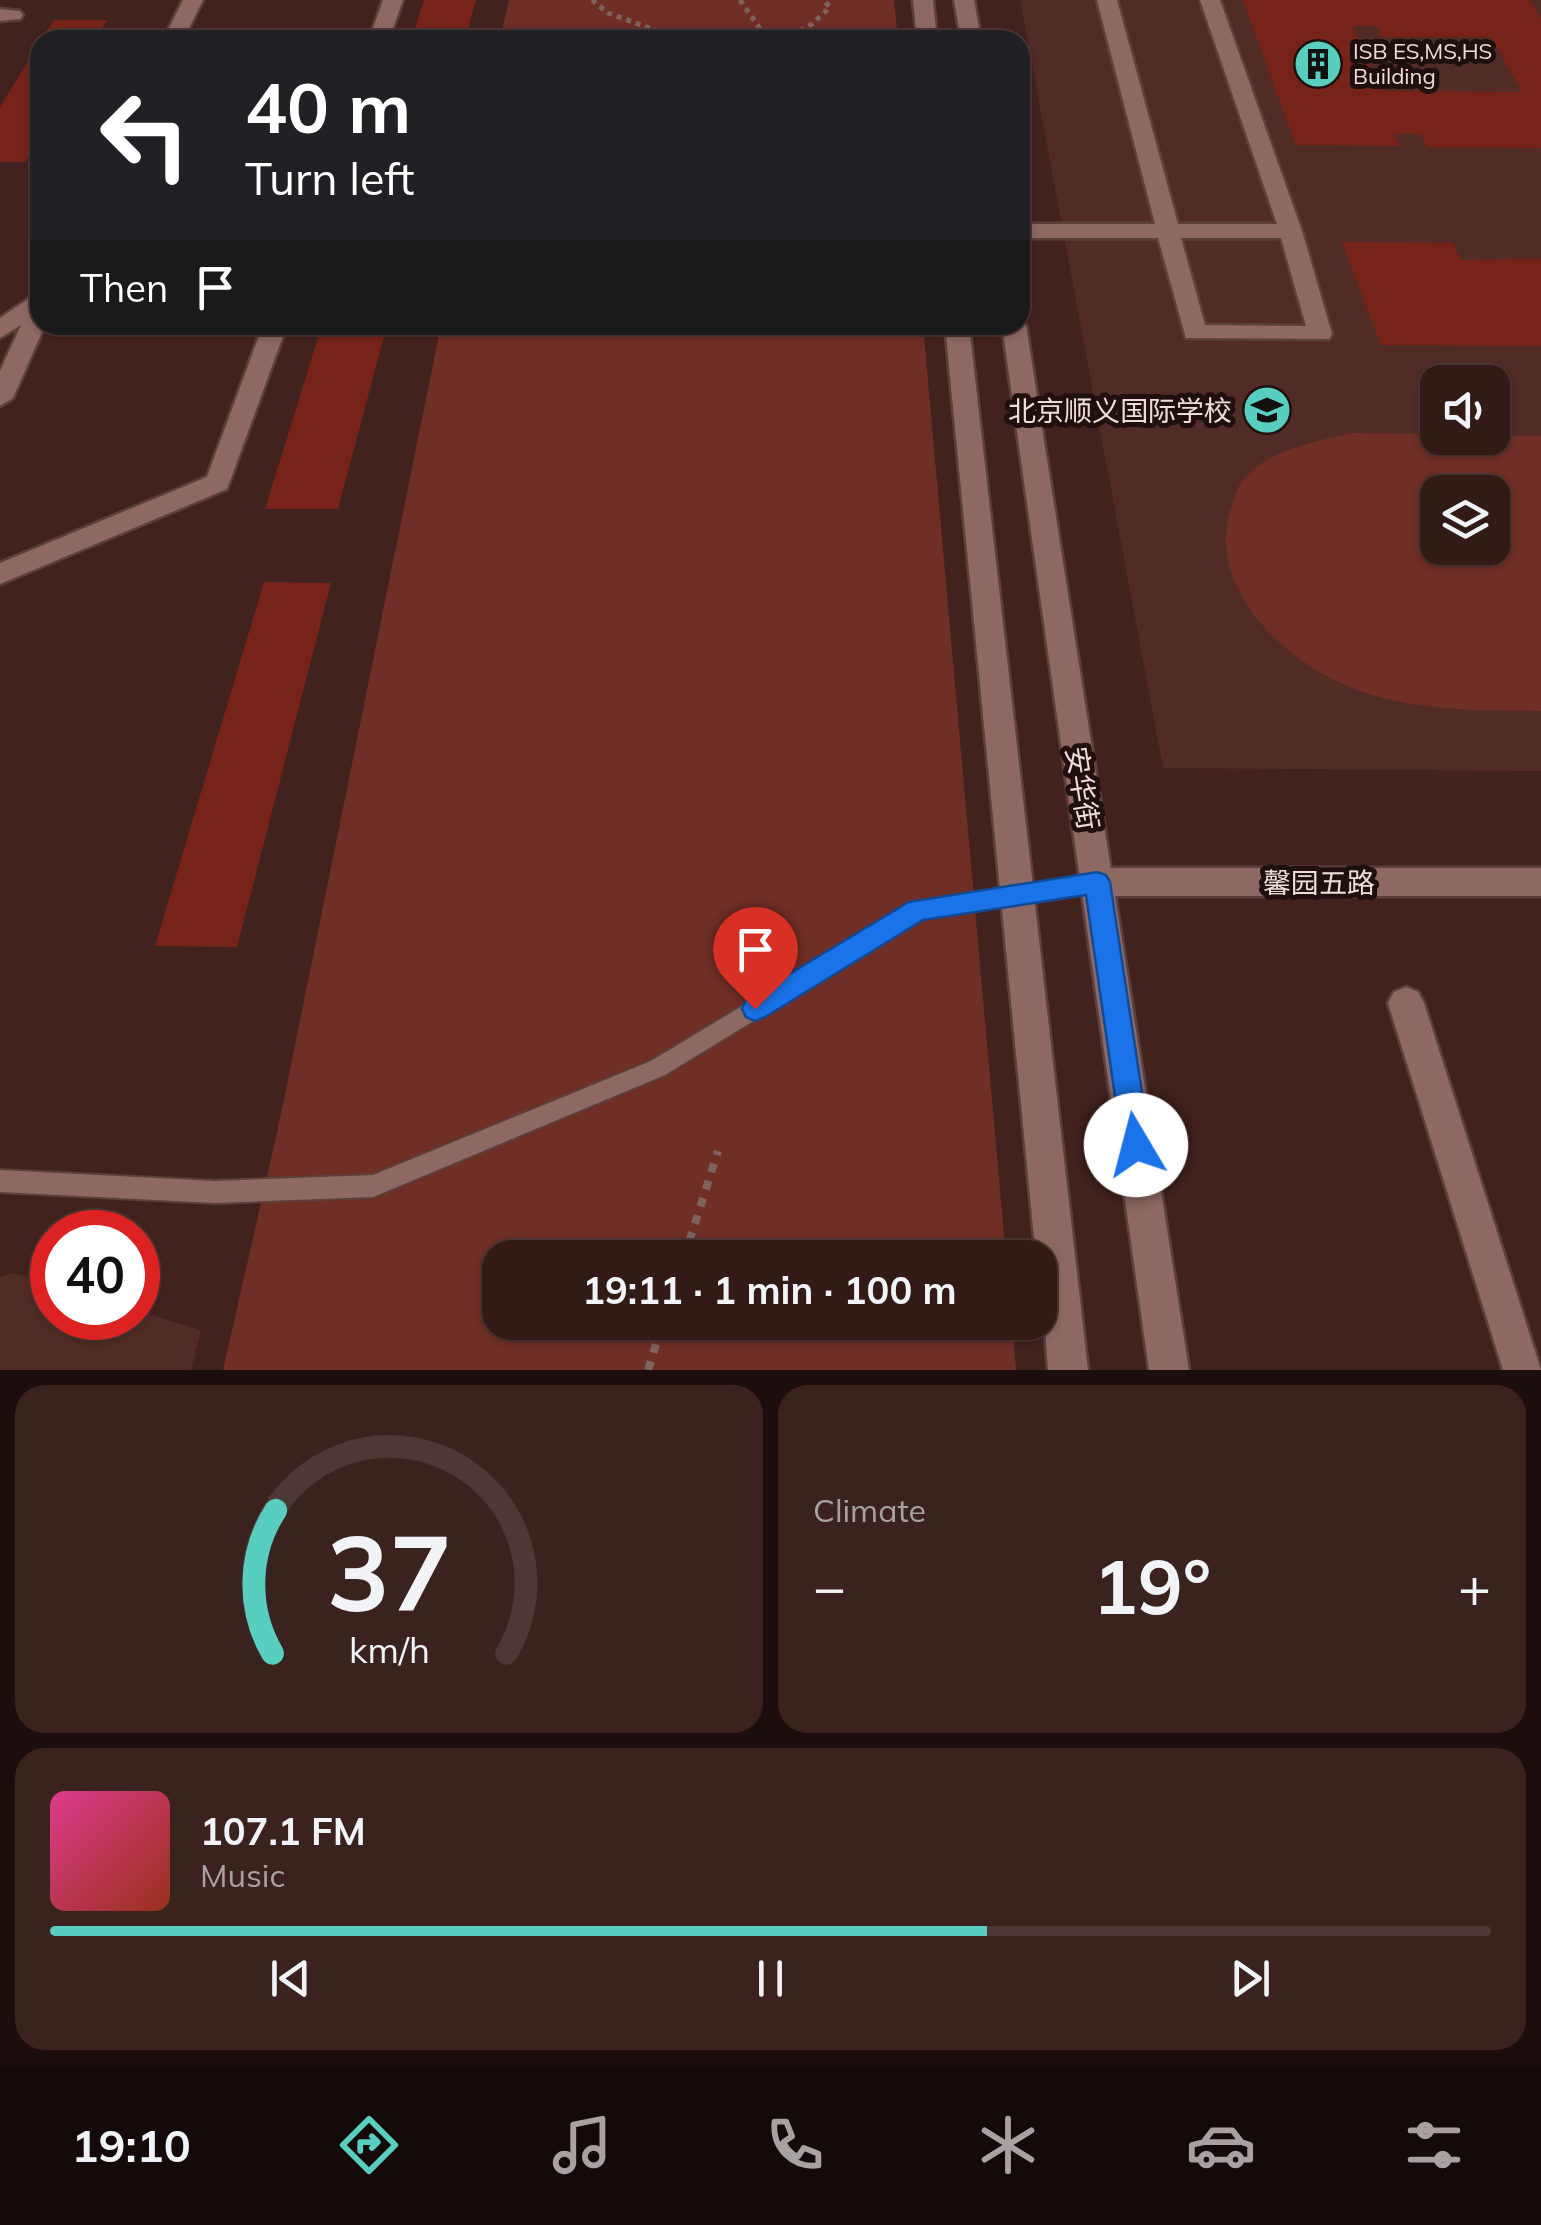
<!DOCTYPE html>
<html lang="en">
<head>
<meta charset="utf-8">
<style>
	body { margin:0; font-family:Mulish,"Noto Sans SC",sans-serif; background:#3a231f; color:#f1f3f6; height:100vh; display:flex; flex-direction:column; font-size:38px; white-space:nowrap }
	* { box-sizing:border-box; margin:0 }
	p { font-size:32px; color:#a8a1a1 }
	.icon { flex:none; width:55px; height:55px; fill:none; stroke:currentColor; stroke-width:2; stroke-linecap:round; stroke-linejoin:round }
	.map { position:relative; height:1370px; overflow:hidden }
	.side { display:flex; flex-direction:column; gap:15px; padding:15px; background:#1c0e0c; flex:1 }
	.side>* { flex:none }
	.guide { position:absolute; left:30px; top:30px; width:1000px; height:305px; border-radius:30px; box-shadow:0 2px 8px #0004,0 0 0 2px #4d3835; background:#202124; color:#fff; overflow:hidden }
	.controls { position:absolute; left:1420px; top:365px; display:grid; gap:20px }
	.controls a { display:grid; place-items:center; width:90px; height:90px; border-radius:20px; background:#321a16; box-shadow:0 2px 8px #0004,0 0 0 2px #4d3835; font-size:50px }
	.speed { position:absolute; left:30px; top:1210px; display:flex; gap:20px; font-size:50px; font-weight:700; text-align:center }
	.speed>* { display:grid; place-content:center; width:130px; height:130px; border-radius:50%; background:#321a16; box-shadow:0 2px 8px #0004,0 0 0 2px #4d3835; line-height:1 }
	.speed .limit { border:15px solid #d22; background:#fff; color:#111 }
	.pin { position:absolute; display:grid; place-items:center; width:85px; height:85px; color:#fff; margin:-102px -42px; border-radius:50% 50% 50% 0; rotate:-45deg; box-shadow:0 0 10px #0007 }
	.pin .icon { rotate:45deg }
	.me { position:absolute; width:110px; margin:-55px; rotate:352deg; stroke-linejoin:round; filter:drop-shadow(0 0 8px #0008) }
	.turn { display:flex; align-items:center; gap:35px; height:210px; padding:0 50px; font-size:45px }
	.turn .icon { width:130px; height:130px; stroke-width:2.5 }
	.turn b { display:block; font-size:70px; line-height:85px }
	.then { display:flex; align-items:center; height:95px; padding:0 50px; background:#0003; gap:20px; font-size:38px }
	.big { font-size:75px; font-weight:700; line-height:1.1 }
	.side .card { flex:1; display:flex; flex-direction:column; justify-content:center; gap:15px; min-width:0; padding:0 35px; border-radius:30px; background:#3a231f }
	.side .dial { align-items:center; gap:0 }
	.dial svg { height:260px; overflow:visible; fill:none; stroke:#4d3835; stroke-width:7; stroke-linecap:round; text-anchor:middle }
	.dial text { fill:#f1f3f6; stroke:none }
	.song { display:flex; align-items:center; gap:30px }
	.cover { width:120px; height:120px; border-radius:15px; background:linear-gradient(135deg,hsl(330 70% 55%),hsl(10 70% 35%)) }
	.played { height:10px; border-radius:5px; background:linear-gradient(90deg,#58cec0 65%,#4d3835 65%) }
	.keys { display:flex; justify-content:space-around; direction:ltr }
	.heat { display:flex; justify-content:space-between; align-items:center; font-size:55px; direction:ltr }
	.side .tiles { flex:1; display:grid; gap:15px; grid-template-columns:1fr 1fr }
	.card:last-child { grid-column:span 2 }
	.trip { position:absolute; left:482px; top:1240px; width:575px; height:100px; border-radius:30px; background:#321a16; box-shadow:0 2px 8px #0004,0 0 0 2px #4d3835; font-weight:700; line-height:100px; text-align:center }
	.menu { display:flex; height:160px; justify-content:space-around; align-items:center; background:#140a09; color:#a8a1a1 }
	.menu .icon { width:70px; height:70px }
	.menu .current { color:#58cec0 }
	.menu b { font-size:45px; color:#f1f3f6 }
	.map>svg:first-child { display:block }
	.built { fill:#512c26; fill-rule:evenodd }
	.green { fill:#6f2e26; fill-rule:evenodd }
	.building { fill:#78231a; fill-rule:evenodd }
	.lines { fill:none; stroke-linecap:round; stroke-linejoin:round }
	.lane-casing { stroke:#5b403d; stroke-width:4 }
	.street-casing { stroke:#5b403d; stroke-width:5 }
	.secondary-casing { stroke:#5b403d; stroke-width:5 }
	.path-far1 { stroke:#7e625e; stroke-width:5; stroke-dasharray:5 5; stroke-linecap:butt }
	.path { stroke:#7e625e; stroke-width:8; stroke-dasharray:9 9; stroke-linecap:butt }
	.lane { fill:#8e6963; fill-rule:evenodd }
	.street { fill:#8e6963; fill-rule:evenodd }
	.secondary { fill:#8e6963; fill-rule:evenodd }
	.route { fill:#1a73e8; stroke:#114b97; stroke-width:2.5 }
	.labels { text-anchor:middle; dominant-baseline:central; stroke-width:10; stroke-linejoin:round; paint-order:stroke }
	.far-poi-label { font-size:22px; fill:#f0dbd7; stroke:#1f100e; text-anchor:start }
	.poi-label { font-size:28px; fill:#f0dbd7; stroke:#1f100e; text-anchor:end }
	.street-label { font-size:28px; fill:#f0dbd7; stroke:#1f100e }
</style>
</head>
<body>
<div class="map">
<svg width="1541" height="1370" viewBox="0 0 1541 1370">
	<rect width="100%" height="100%" fill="#42221e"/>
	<path class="built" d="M1020 0H1541V771L1163 768ZM1438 382H1492V438H1438ZM1438 492H1492V548H1438Z
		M14 1273 52 1285V1318H138V1311L201 1330 191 1370H0V1277Z"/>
	<path class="green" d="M509 0H894L898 40H500Z
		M441 325H923L1006 1257 500 1258V1322L1012 1323 1016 1370H223L280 1119Z
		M1353 433 1541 436V711C1472 710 1402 712 1338 682 1273 651 1203 578 1233 502 1236 496 1238 486 1242 481 1268 449 1316 441 1353 433ZM1492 492V548H1438V492Z"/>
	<path class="building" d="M424 0H476L465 40H411Z
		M1243 0H1530L1541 18V148L1427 147 1421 134H1394L1400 146 1296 145ZM1352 26H1377L1382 37H1491L1522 92 1382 91Z
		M54 20H107L95 40H41Z
		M40 42V136L25 162H0V107Z
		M1342 242 1453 243 1461 260 1541 259V346L1381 345Z
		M322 325H387L338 509H265Z
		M264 582 331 583 237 947 155 946Z"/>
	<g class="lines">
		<g class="lane-casing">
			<path id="lane" d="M1097 874 1104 876 1107 882 1104 888 1097 890 922 918 665 1075 373 1197 215 1203 0 1192V1170L215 1181 373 1175 651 1061 911 904Z"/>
		</g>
		<g class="street-casing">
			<path id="street" d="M183 0H203L183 40H163Z
				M383 0H403L389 40H369Z
				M1097 0H1117L1178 224H1277L1200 0H1220L1302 231 1332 334 1329 339 1186 338 1158 238H1020V224H1155ZM1181 238H1281L1306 326 1205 325Z
				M0 9 20 11 23 15 20 19 0 21Z
				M40 291V325H45L13 398 0 406V371L21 325 0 338V318Z
				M263 325H287L227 489 0 584V563L207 477Z
				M1097 868H1541V896H1097L1085 892 1080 882 1085 872Z
				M1406 987 1418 992 1424 1003 1541 1370H1503L1388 1003 1394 992Z"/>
		</g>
		<g class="secondary-casing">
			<path id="secondary" d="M913 0H933L937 40H917Z
				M954 0H974L981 40H961Z
				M1020 319 1026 325 1189 1370H1149L1002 325H1020Z
				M945 325H969L1088 1370H1048L1040 1258H1036Z"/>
		</g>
		<path class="path-far1" d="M592 0 608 13 682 40
			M740 0 768 40
			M782 40 812 24 830 7 823 0"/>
		<path class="path" d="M684 1258 718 1151
			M648 1370 663 1322"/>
		<use href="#lane" class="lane"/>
		<use href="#street" class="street"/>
		<use href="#secondary" class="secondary"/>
	</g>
	<path class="route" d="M1097 872 1106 875 1110 882 1150 1145 1146 1154 1136 1158 1126 1154 1122 1145 1086 895 923 920 765 1017 755 1021 746 1017 742 1009 746 1000 909 902Z"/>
	<defs>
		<g id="building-disc" transform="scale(2.5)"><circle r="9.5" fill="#58cec0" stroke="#1f100e"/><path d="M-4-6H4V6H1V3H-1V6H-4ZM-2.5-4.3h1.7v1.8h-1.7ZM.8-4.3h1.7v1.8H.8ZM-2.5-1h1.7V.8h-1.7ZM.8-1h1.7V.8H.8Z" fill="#111"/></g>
		<g id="school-disc" transform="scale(2.5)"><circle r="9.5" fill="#58cec0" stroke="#1f100e"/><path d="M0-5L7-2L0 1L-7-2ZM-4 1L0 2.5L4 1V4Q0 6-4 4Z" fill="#111"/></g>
	</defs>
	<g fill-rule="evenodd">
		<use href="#building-disc" x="1318" y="64"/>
		<use href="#school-disc" x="1267" y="410"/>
	</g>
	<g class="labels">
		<g class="far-poi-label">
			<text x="1353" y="51">ISB ES,MS,HS<tspan x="1353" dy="25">Building</tspan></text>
		</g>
		<g class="poi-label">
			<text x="1232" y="410">北京顺义国际学校</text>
		</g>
		<g class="street-label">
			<text transform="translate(1083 788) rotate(81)">安华街</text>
			<text x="1319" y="882">馨园五路</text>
		</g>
	</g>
</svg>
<div class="controls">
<a><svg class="icon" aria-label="sound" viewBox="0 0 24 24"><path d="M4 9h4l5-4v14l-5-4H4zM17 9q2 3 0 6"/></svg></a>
<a><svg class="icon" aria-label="layers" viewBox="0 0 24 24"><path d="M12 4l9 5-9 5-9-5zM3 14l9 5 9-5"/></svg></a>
</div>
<div class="speed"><div class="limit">40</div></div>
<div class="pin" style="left:755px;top:1009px;background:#d93025"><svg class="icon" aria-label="arrive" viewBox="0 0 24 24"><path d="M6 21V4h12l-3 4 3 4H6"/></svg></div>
<svg class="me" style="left:1136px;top:1145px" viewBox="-20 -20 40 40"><circle r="19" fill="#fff"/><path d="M0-13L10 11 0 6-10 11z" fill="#1a73e8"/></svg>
<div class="trip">19:11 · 1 min · 100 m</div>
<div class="guide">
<div class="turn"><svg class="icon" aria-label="left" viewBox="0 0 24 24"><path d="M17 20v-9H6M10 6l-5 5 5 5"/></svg><div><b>40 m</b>Turn left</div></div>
<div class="then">Then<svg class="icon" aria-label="arrive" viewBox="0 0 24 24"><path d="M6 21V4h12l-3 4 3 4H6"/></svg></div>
</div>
</div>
<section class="side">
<div class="tiles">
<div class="card dial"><svg viewBox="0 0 100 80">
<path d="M14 69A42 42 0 1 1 86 69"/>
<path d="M14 69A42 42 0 0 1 15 25" stroke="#58cec0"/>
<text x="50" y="56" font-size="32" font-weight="700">37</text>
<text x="50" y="72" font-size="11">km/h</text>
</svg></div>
<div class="card"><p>Climate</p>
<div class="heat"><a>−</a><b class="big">19°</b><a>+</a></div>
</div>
<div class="card">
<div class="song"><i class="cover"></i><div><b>107.1 FM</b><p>Music</p></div></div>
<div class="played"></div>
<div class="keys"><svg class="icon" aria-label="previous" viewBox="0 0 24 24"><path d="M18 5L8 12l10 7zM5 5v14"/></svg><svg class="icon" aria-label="pause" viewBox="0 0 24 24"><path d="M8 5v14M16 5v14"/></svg><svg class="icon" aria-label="next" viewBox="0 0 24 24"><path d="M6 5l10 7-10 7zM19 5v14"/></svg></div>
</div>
</div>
</section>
<nav class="menu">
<b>19:10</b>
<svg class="icon current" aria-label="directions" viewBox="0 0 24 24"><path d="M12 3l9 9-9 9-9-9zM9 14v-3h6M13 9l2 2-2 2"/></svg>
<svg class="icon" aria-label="music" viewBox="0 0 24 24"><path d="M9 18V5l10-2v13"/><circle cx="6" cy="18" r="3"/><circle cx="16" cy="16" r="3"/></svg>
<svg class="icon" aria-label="phone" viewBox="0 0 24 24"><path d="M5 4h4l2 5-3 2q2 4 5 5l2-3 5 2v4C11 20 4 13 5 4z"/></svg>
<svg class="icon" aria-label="climate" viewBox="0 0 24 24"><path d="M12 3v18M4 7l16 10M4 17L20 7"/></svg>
<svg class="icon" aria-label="car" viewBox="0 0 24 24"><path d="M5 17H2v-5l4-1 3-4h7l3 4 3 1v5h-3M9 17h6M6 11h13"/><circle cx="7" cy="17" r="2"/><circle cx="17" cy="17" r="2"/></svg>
<svg class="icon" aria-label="filters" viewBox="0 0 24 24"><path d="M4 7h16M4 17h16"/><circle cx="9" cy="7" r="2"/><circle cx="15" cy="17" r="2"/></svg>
</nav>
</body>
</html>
